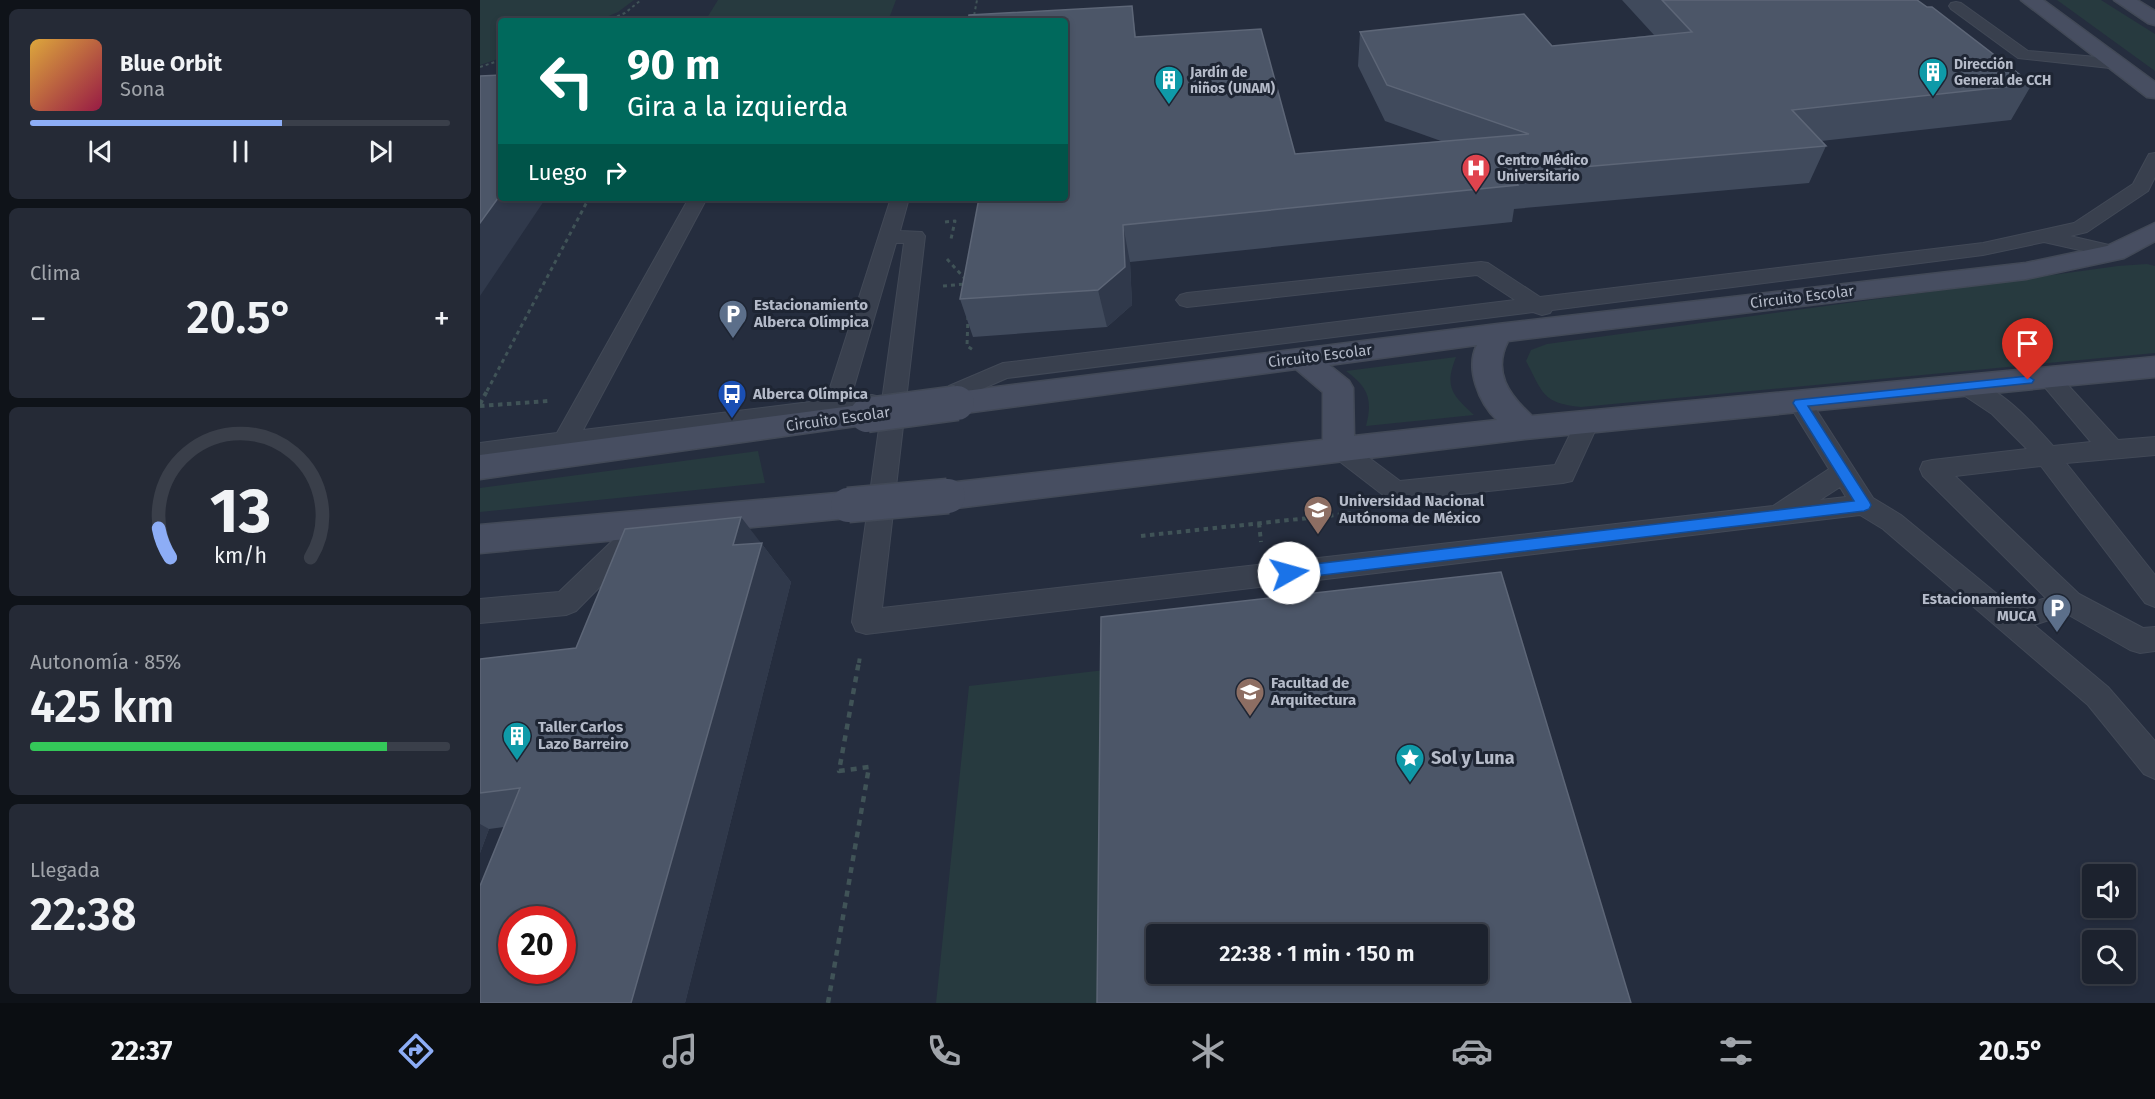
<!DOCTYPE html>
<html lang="es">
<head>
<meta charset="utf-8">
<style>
	body { margin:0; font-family:"Fira Sans",sans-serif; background:#252a36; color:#f1f3f6; height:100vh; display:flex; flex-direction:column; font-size:22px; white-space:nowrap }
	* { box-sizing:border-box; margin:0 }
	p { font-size:20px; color:#a0a4aa }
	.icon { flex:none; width:33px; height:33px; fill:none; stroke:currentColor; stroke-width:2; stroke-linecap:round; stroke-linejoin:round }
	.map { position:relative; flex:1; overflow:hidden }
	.details { display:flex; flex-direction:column; gap:9px; padding:9px; background:#0f1319; width:480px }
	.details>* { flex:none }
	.guide { position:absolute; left:18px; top:18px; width:570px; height:183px; border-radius:6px; box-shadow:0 3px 9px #0003,0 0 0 2px #3a3f4a; background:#00695c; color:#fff; overflow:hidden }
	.buttons { position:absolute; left:1602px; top:864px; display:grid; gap:12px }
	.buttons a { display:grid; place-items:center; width:54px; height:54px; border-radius:6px; background:#1c222e; box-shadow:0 3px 9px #0003,0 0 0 2px #3a3f4a; font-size:30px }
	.speed { position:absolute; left:18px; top:906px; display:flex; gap:12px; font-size:30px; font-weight:700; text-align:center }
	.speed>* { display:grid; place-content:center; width:78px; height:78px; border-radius:50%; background:#1c222e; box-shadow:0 3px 9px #0003,0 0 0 2px #3a3f4a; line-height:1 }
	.speed .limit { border:9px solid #d22; background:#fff; color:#111 }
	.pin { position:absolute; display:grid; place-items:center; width:51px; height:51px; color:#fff; margin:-62px -26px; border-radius:50% 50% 50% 0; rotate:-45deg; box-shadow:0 0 6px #0007 }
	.pin .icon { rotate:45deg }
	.me { position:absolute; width:66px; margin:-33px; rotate:83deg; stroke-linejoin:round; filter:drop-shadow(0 0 4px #0008) }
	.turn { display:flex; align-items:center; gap:21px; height:126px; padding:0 30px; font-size:27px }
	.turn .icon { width:78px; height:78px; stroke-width:2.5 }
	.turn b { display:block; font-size:42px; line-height:51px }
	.then { display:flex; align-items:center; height:57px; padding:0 30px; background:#0003; gap:12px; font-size:22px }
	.big { font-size:45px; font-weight:600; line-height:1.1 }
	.details .widget { flex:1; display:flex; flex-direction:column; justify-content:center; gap:9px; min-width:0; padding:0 21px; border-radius:9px; background:#252a36 }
	.details .dial { align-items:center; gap:0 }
	.dial svg { height:156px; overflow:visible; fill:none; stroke:#3a3f4a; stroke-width:7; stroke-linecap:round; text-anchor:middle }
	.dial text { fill:#f1f3f6; stroke:none }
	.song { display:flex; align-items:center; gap:18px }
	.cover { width:72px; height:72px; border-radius:9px; background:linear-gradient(135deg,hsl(40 70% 55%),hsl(340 70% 35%)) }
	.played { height:6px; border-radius:3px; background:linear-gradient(90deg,#8dadf6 60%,#3a3f4a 60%) }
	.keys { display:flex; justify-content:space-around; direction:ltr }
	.heat { display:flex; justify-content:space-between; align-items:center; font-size:33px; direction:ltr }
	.charge { height:9px; border-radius:4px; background:linear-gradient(90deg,#34c759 85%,#3a3f4a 0) }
	.trip { position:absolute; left:666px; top:924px; width:342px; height:60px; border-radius:6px; background:#1c222e; box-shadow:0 3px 9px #0003,0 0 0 2px #3a3f4a; font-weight:600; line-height:60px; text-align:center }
	.dock { display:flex; height:96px; justify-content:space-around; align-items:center; background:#0b0e12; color:#a0a4aa }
	.dock .icon { width:42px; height:42px }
	.dock .current { color:#8dadf6 }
	.dock b { font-size:27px; color:#f1f3f6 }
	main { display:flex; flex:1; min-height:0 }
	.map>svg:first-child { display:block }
	.green { fill:#273a3f }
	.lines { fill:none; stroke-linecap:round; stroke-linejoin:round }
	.lane-casing { stroke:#424957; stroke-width:2 }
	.secondary-casing { stroke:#424957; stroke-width:3 }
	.path-far3 { stroke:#405357; stroke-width:2; stroke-dasharray:3 3; stroke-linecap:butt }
	.path-far2 { stroke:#405357; stroke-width:3; stroke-dasharray:4 4; stroke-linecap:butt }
	.path-far1 { stroke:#405357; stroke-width:4; stroke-dasharray:4.5 4.5; stroke-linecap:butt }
	.path { stroke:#405357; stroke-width:4.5; stroke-dasharray:6 6; stroke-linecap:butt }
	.lane { fill:#39404e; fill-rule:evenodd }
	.secondary { fill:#474e61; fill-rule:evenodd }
	.secondary-bridge-casing { stroke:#424957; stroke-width:37; stroke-linecap:butt }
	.secondary-bridge { stroke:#474e61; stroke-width:34 }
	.wall { fill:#404a5c }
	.shaded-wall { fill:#30394b }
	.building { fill:#4c5668; stroke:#5d6677; stroke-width:1.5; fill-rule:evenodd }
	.route { fill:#1a73e8; stroke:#114b97; stroke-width:1.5 }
	.labels { text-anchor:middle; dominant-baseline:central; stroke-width:6; stroke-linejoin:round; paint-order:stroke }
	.far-poi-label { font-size:14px; font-weight:bold; fill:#b5bbc9; stroke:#1e2533; text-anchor:start }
	.street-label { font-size:15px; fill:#b5bbc9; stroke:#1e2533 }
	.poi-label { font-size:15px; font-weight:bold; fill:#b5bbc9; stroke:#1e2533; text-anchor:start }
	.near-poi-label { font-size:18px; font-weight:bold; fill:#b5bbc9; stroke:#1e2533; text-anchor:start }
</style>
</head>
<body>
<main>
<section class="details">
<div class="widget">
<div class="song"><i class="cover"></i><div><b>Blue Orbit</b><p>Sona</p></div></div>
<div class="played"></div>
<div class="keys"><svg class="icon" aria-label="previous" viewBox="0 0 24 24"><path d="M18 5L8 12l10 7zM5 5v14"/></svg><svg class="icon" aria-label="pause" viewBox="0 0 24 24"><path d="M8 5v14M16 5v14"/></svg><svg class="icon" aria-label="next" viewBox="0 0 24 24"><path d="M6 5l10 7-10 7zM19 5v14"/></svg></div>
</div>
<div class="widget"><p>Clima</p>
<div class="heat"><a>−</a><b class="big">20.5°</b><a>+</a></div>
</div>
<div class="widget dial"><svg viewBox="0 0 100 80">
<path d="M14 69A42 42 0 1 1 86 69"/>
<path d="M14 69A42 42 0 0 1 8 54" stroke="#8dadf6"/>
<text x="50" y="56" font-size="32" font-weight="700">13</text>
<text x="50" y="72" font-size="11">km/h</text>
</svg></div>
<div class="widget"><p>Autonomía · 85%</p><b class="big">425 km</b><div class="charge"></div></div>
<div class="widget"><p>Llegada</p><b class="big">22:38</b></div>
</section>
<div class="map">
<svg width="1675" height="1003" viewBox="0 0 1675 1003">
	<rect width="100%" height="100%" fill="#252d3e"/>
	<path class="green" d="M0 0H154L138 12 117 21H21V58L0 65Z
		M238 0H416L408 21H225Z
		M1577 0H1621L1675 34V71Z
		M1667 264 1675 266V353L1101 407C1062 403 1063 393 1046 361L1051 350 1067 344 1638 266Z
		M976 357C964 387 972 395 994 415L886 426C893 399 888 387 866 371Z
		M278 451 285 483 0 512V488Z
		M633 669V1003H456L489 686Z"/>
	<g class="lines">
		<g class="lane-casing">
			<path id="lane" d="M1476 2 1481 3 1548 51 1639 59 1647 64 1639 69 1538 58 1471 9 1469 6 1471 3Z
				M1675 153V177L1668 191 1607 232 1590 236 1642 248 1645 252 1642 256 1635 258 1564 242 1503 255 1072 310 1070 313 1062 315 1053 312 527 378 477 400 469 398 465 392 469 386 523 363 1035 300 997 275 707 307 700 305 696 300 700 295 707 293 1001 262 1008 263 1060 297 1503 243 1594 223 1653 184 1669 154Z
				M209 198H227L103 430 346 400 411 198H429L420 231 442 232 445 236 402 608 1293 506 1349 469 1308 403 1312 397 1320 395 1328 397 1393 498 1421 515 1534 608 1566 598 1443 476 1440 469 1443 462 1452 460 1547 449 1512 414 1479 392 1475 386 1479 380 1487 378C1521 388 1550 420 1573 446L1611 442 1557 378 1560 372 1568 370 1576 372 1638 440 1675 437V455L1586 463 1675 575V607L1665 603 1561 466 1475 476 1599 594 1663 628 1675 627V651L1660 653 1650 650 1587 614 1554 625 1628 687 1675 741V779L1664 774 1608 705 1403 529 1380 515 386 634 376 631 372 622 402 407 392 411 365 415 360 426 352 429 344 426 341 418 94 449 89 460 80 463 71 460 69 452 0 461V443L77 433ZM416 243H424L402 401 400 397 392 395 371 397ZM1360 487 1366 497 1340 500Z
				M1107 413 1115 416 1119 422 1092 481 1083 483 916 501 907 498 850 454 847 448 850 442 859 439 868 442 920 481 1075 465 1099 416Z
				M159 521 168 524 172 531 168 538 96 611 86 615 0 623V599L79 592 150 524Z"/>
		</g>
		<g class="secondary-casing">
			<path id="secondary" d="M1541 0H1563L1675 82V98L1667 97Z
				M1634 0H1657L1675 11V25L1668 23Z
				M1675 223V241L1644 258 1546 279 1028 341C1012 372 1029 395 1052 416L1675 357V377L1045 439 468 509 456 505 452 496 456 487 468 483 843 440V392L816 369 477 414 466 411 462 403 466 395 477 392 1018 324 1546 263 1627 246ZM997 345C985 368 999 403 1017 420L874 436 873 388 869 381 849 365Z
				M387 404 398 407 402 415 398 423 0 479V455Z
				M368 492 380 496 385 505 380 514 368 518 0 553V525Z"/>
		</g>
		<path class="path-far3" d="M126 21 145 13 161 0
			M493 21 497 0
			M0 67 21 60"/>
		<path class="path-far2" d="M108 201 149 198
			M465 222 475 221 471 239
			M467 259 486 280
			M463 286 485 284
			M488 316 487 346 493 350
			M7 391 109 198"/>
		<path class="path-far1" d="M0 404 8 389
			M0 406 68 401
			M779 523 781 542
			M661 536 884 512
			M379 663 380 656"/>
		<path class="path" d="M348 1003 389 767 359 771 379 661"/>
		<use href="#lane" class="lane"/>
		<use href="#secondary" class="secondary"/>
		<g class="secondary-bridge-casing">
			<path id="secondary-bridge" d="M387 415 477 403
				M368 505 468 496"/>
		</g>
		<use href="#secondary-bridge" class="secondary-bridge"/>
	</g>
	<path class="wall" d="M1142 0H1437L1552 84 1531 120 1341 141 1346 146 1329 183 1034 209 1032 222 650 262 652 305 627 327 493 337 480 299 585 198 652 6 656 37 815 154 961 141 905 121 878 66 880 32 1072 46 1174 35Z
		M281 543 311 582 205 1003H0L24 827 9 829 0 853V659L96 648Z"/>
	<path class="shaded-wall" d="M21 194V198H66L0 296V223Z
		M643 225 650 262 652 305 627 327 618 290Z
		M261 517 311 582 205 1003H151L253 545Z
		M0 824 9 829 0 853Z"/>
	<path class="building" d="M1182 0H1437L1447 7H1452L1552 84 1312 110 1346 146 1033 173 1038 185 643 225 645 267 618 290 480 299 499 198H585V21H488L489 15 652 6 655 37 781 29 815 154 1049 134 907 85 880 32 1044 14 1072 46 1212 32Z
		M21 75V194L0 223V76Z
		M261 517 253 545 282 543 151 1003H0V886L40 788 0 793V659L96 648 145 529ZM32 920H82V970H32Z
		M1021 572 1151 1003H617L621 617ZM676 934H998V974H676Z"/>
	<path class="route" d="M1548 376 1554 380 1552 383 1328 406 1389 501 1391 505 1389 509 1384 511 809 579 804 577 801 573 804 568 809 567 1374 501 1315 406 1313 403 1315 400Z"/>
	<defs>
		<g id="building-pin" transform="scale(1.5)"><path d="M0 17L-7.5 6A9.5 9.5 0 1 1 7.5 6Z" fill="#0f9aa8" stroke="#1e2533"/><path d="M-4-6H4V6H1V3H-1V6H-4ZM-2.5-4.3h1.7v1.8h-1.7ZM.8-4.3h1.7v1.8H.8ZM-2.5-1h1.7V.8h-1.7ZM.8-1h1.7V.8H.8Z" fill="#fff"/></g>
		<g id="hospital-pin" transform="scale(1.5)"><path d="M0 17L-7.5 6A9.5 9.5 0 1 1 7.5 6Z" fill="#e0444e" stroke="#1e2533"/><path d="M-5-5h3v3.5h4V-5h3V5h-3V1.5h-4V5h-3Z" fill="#fff"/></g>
		<g id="parking-pin" transform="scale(1.5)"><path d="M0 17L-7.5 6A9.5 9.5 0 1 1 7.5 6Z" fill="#5c6f8a" stroke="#1e2533"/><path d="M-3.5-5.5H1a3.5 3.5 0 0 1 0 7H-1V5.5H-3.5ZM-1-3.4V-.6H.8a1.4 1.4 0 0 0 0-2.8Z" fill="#fff"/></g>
		<g id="bus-pin" transform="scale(1.5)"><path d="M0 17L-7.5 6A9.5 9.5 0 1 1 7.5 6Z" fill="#1a4fb4" stroke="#1e2533"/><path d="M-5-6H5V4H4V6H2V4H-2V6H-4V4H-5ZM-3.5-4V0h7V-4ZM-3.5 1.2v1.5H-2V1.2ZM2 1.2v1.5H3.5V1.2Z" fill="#fff"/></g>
		<g id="university-pin" transform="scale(1.5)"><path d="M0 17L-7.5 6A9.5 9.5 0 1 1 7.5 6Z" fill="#8d6e63" stroke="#1e2533"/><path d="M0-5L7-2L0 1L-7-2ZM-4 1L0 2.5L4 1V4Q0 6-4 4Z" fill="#fff"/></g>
		<g id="sight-pin" transform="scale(1.5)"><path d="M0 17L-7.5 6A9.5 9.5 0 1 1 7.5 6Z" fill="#0f9aa8" stroke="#1e2533"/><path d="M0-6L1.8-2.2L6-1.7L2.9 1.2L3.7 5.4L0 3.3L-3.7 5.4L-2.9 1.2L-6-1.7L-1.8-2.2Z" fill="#fff"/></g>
	</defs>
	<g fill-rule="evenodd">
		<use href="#building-pin" x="1453" y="72"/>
		<use href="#building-pin" x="689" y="80"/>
		<use href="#hospital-pin" x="996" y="168"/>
		<use href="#parking-pin" x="253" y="314"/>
		<use href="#bus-pin" x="252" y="394"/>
		<use href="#university-pin" x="838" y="510"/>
		<use href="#parking-pin" x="1577" y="608"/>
		<use href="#university-pin" x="770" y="692"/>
		<use href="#building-pin" x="37" y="736"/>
		<use href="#sight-pin" x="930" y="758"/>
	</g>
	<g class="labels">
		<g class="far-poi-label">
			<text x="1474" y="64">Dirección<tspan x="1474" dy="16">General de CCH</tspan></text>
			<text x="710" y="72">Jardín de<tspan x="710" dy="16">niños (UNAM)</tspan></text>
			<text x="1017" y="160">Centro Médico<tspan x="1017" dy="16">Universitario</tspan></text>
		</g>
		<g class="street-label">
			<text transform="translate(1322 297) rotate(-7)">Circuito Escolar</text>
			<text transform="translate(840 356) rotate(-7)">Circuito Escolar</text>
			<text transform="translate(358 419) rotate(-8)">Circuito Escolar</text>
		</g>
		<g class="poi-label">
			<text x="274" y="305">Estacionamiento<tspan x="274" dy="17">Alberca Olímpica</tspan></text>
			<text x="273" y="394">Alberca Olímpica</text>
			<text x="859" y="501">Universidad Nacional<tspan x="859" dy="17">Autónoma de México</tspan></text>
			<text x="1556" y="599" text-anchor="end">Estacionamiento<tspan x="1556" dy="17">MUCA</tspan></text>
			<text x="791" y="683">Facultad de<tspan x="791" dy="17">Arquitectura</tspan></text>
			<text x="58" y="727">Taller Carlos<tspan x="58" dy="17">Lazo Barreiro</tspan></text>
		</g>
		<g class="near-poi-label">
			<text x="951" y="758">Sol y Luna</text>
		</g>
	</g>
</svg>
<div class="buttons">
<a><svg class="icon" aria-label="sound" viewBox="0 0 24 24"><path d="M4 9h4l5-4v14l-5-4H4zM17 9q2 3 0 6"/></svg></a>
<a><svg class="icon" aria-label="search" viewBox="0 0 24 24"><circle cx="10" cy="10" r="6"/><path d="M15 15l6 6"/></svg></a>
</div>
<div class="speed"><div class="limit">20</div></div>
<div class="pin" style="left:1548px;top:380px;background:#d93025"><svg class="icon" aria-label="arrive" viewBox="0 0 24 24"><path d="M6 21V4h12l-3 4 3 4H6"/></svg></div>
<svg class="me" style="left:809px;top:573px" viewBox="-20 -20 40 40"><circle r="19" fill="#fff"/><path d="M0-13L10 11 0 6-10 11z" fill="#1a73e8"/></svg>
<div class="trip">22:38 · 1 min · 150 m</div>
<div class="guide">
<div class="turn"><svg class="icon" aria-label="left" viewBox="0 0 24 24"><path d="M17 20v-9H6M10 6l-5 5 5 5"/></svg><div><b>90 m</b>Gira a la izquierda</div></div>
<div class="then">Luego<svg class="icon" aria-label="right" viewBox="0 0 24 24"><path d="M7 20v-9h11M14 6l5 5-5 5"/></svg></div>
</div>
</div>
</main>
<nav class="dock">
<b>22:37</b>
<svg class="icon current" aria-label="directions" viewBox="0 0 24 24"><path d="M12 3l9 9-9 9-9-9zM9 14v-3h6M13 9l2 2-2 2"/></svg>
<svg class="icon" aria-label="music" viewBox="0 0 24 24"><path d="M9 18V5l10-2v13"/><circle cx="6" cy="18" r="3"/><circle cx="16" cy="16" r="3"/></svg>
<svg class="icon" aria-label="phone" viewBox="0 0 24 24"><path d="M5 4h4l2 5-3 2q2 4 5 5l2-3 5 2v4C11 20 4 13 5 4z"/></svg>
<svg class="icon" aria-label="climate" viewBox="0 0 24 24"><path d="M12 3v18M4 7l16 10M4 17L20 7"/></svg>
<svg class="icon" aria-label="car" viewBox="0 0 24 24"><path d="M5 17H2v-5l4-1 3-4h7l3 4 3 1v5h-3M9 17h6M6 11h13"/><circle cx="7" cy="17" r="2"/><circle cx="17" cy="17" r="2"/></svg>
<svg class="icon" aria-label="filters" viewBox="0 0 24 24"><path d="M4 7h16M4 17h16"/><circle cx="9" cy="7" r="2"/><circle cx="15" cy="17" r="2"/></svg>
<b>20.5°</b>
</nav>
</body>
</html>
